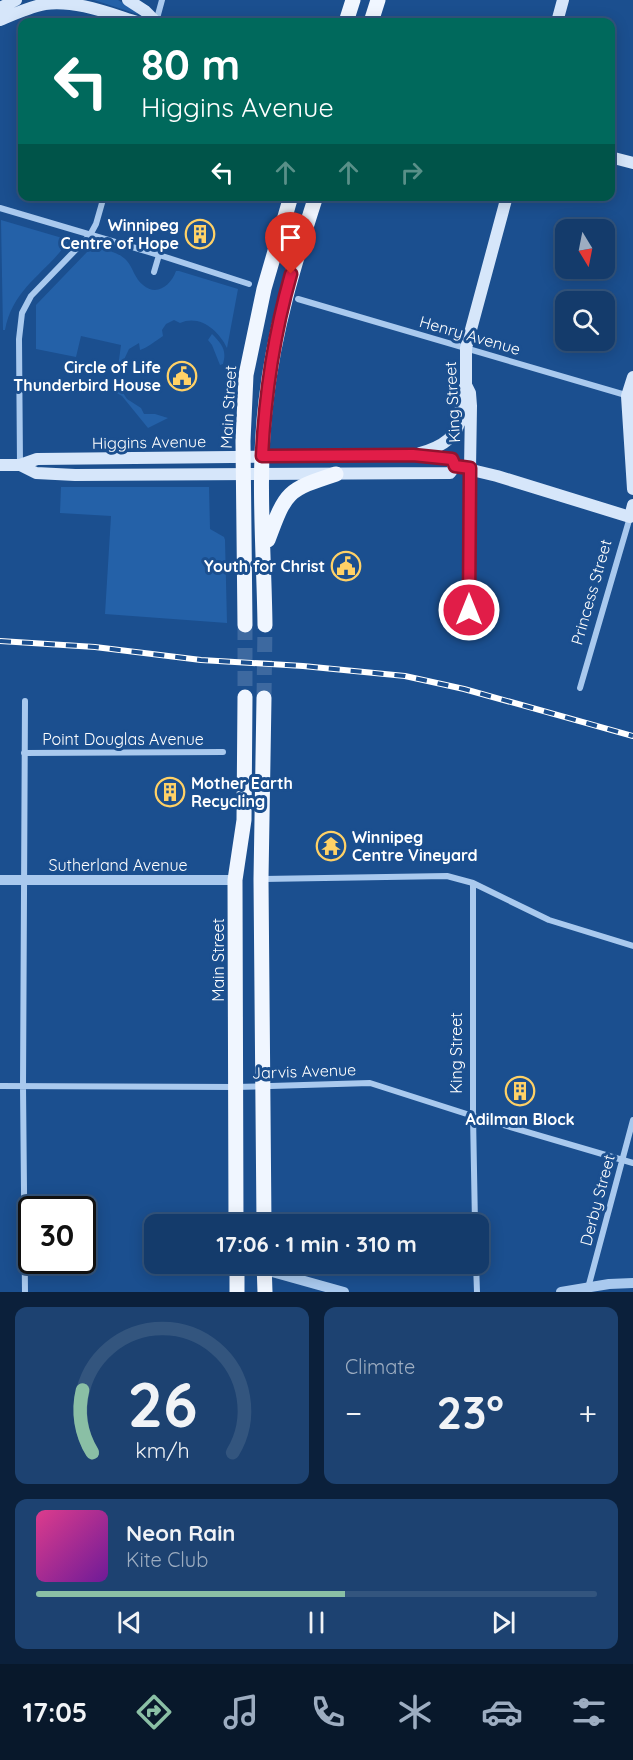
<!DOCTYPE html>
<html lang="en">
<head>
<meta charset="utf-8">
<style>
	body { margin:0; font-family:Quicksand,sans-serif; background:#1d4271; color:#f1f3f6; height:100vh; display:flex; flex-direction:column; font-size:22px; white-space:nowrap }
	* { box-sizing:border-box; margin:0 }
	p { font-size:20px; color:#9dadc1 }
	.icon { flex:none; width:33px; height:33px; fill:none; stroke:currentColor; stroke-width:2; stroke-linecap:round; stroke-linejoin:round }
	.map { position:relative; height:1292px; overflow:hidden }
	.sheet { display:flex; flex-direction:column; gap:15px; padding:15px; background:#0b203b; flex:1 }
	.sheet>* { flex:none }
	.top-card { position:absolute; left:18px; top:18px; width:597px; height:183px; border-radius:12px; box-shadow:0 3px 15px #0003,0 0 0 2px #33557e; background:#00695c; color:#fff; overflow:hidden }
	.needle { width:39px; rotate:170deg }
	.tools { position:absolute; left:555px; top:219px; display:grid; gap:12px }
	.tools a { display:grid; place-items:center; width:60px; height:60px; border-radius:12px; background:#143b6b; box-shadow:0 3px 15px #0003,0 0 0 2px #33557e; font-size:30px }
	.speed { position:absolute; left:18px; top:1196px; display:flex; gap:12px; font-size:30px; font-weight:700; text-align:center }
	.speed>* { display:grid; place-content:center; width:78px; height:78px; border-radius:50%; background:#143b6b; box-shadow:0 3px 15px #0003,0 0 0 2px #33557e; line-height:1 }
	.speed .limit { border:3px solid #111; border-radius:9px; background:#fff; color:#111 }
	.pin { position:absolute; display:grid; place-items:center; width:51px; height:51px; color:#fff; margin:-62px -26px; border-radius:50% 50% 50% 0; rotate:-45deg; box-shadow:0 0 6px #0007 }
	.pin .icon { rotate:45deg }
	.me { position:absolute; width:66px; margin:-33px; rotate:0deg; stroke-linejoin:round; filter:drop-shadow(0 0 4px #0008) }
	.turn { display:flex; align-items:center; gap:21px; height:126px; padding:0 24px; font-size:27px }
	.turn .icon { width:78px; height:78px; stroke-width:2.5 }
	.turn b { display:block; font-size:42px; line-height:51px }
	.lanes { display:flex; align-items:center; height:57px; padding:0 24px; background:#0003; justify-content:center; gap:30px; direction:ltr }
	.lanes .off { opacity:.35 }
	.big { font-size:45px; font-weight:700; line-height:1.1 }
	.sheet .tile { flex:1; display:flex; flex-direction:column; justify-content:center; gap:9px; min-width:0; padding:0 21px; border-radius:12px; background:#1d4271 }
	.sheet .dial { align-items:center; gap:0 }
	.dial svg { height:156px; overflow:visible; fill:none; stroke:#33557e; stroke-width:7; stroke-linecap:round; text-anchor:middle }
	.dial text { fill:#f1f3f6; stroke:none }
	.song { display:flex; align-items:center; gap:18px }
	.cover { width:72px; height:72px; border-radius:9px; background:linear-gradient(135deg,hsl(330 70% 55%),hsl(280 70% 35%)) }
	.played { height:6px; border-radius:3px; background:linear-gradient(90deg,#8abfa5 55%,#33557e 55%) }
	.keys { display:flex; justify-content:space-around; direction:ltr }
	.heat { display:flex; justify-content:space-between; align-items:center; font-size:33px; direction:ltr }
	.sheet .tiles { flex:1; display:grid; gap:15px; grid-template-columns:1fr 1fr }
	.tile:last-child { grid-column:span 2 }
	.trip { position:absolute; left:144px; top:1214px; width:345px; height:60px; border-radius:12px; background:#143b6b; box-shadow:0 3px 15px #0003,0 0 0 2px #33557e; font-weight:700; line-height:60px; text-align:center }
	.tabs { display:flex; height:96px; justify-content:space-around; align-items:center; background:#08182b; color:#9dadc1 }
	.tabs .icon { width:42px; height:42px }
	.tabs .active { color:#8abfa5 }
	.tabs b { font-size:27px; color:#f1f3f6 }
	.map>svg:first-child { display:block }
	.green { fill:#2461a8 }
	.lines { fill:none; stroke-linecap:round; stroke-linejoin:round }
	.primary-tunnel { stroke:#3d69a0; stroke-width:15; stroke-dasharray:15 8; stroke-linecap:butt }
	.minor { stroke:#a9c9ee; stroke-width:6 }
	.tertiary { stroke:#a9c9ee; stroke-width:10 }
	.secondary { stroke:#d6e6fa; stroke-width:12 }
	.primary { stroke:#f0f6ff; stroke-width:15 }
	.rail-casing { stroke:#fff; stroke-width:6 }
	.rail { stroke:#1b4f8f; stroke-width:4; stroke-dasharray:11; stroke-linecap:butt }
	.route-casing { stroke:#92132f; stroke-width:15 }
	.route { stroke:#e11d48; stroke-width:10 }
	.labels { text-anchor:middle; dominant-baseline:central; stroke-width:6; stroke-linejoin:round; paint-order:stroke }
	.poi-label { font-size:16px; font-weight:bold; fill:#fff; stroke:#1b4f8f; text-anchor:end }
	.street-label { font-size:16px; fill:#fff; stroke:#1b4f8f }
</style>
</head>
<body>
<div class="map">
<svg width="633" height="1292" viewBox="0 0 633 1292">
	<rect width="100%" height="100%" fill="#1b4f8f"/>
	<path class="green" d="M94 0H118L138 12 137 14Z
		M1 220 69 240C47 273 13 287 5 330H3Z
		M101 249C110 251 120 253 127 261 133 268 135 279 143 285 157 297 171 285 176 271H179L238 289 227 348C219 331 200 314 180 323L174 320 166 324 162 330 163 336C155 341 149 347 140 350L139 343 129 349 121 366 118 367 121 345 81 336 76 357 36 349V305L88 251 98 252Z
		M212 334C222 344 227 350 223 364L220 365 212 345 208 340Z
		M121 390 127 399 141 408 144 414H155L168 418 148 428 122 396 113 391Z
		M61 487H209L210 529 224 537 225 540 227 623 105 614 111 516 60 513Z"/>
	<g class="lines">
		<path class="primary-tunnel" d="M245 625V697
			M264 698 265 625"/>
		<path class="minor" d="M156 22 162 0
			M0 208 159 255 249 284
			M154 272 159 255
			M298 299 629 396
			M20 465 19 339 22 313 31 296 90 235 96 224 104 196
			M469 610 470 470
			M580 688 630 517
			M25 701 23 1087 25 1292
			M24 753 223 752
			M263 879 447 876 473 883 549 920 633 946
			M473 883V1116L475 1224
			M0 1086 236 1087 370 1083 473 1116 633 1163
			M476 1263 477 1292
			M588 1288 633 1120"/>
		<path class="tertiary" d="M0 880H235
			M237 1271 265 1270 344 1292
			M561 1292 609 1284 633 1283"/>
		<path class="secondary" d="M128 0 145 11 156 22
			M0 8 16 0
			M0 20C14 14 29 7 45 4 76 0 108 13 137 22
			M557 22 563 0
			M610 157 633 163
			M633 377 627 396 633 489
			M420 453C438 448 458 439 460 418 462 406 459 396 466 385
			M0 465H20L36 473 75 475 450 473 455 466
			M20 465 37 459 413 455 452 459 455 466 497 476 630 517 633 505
			M470 469 471 406 470 393 466 385V348L507 196"/>
		<path class="primary" d="M346 22 353 0
			M371 22 378 0
			M268 540C286 491 287 490 336 474
			M245 625 243 441 246 375 264 289 291 196
			M265 625C264 551 257 475 266 401 274 330 294 264 316 196
			M236 1224 235 880 244 820 245 697
			M264 1224 261 879 264 698
			M237 1263V1292
			M264 1263 265 1292"/>
		<g class="rail-casing">
			<path id="rail" d="M0 641 95 647 201 660 303 666 405 676 464 689 633 736"/>
		</g>
		<use href="#rail" class="rail"/>
	</g>
	<g class="lines">
		<g class="route-casing">
			<path id="route" d="M291 274C274 334 265 394 262 456L413 455 452 459 455 466 470 468 469 610"/>
		</g>
		<use href="#route" class="route"/>
	</g>
	<defs>
		<g id="building-ring" transform="scale(1.5)"><circle r="9.5" fill="#1b4f8f" stroke="#ffd166" stroke-width="1.5"/><path d="M-4-6H4V6H1V3H-1V6H-4ZM-2.5-4.3h1.7v1.8h-1.7ZM.8-4.3h1.7v1.8H.8ZM-2.5-1h1.7V.8h-1.7ZM.8-1h1.7V.8H.8Z" fill="#ffd166"/></g>
		<g id="civic-ring" transform="scale(1.5)"><circle r="9.5" fill="#1b4f8f" stroke="#ffd166" stroke-width="1.5"/><path d="M-.6-6.5H3V-4.5H.6V-3L4-1V1h2V6H-6V1h2V-1L-.6-3ZM-1.2 2.5V6h2.4V2.5Z" fill="#ffd166"/></g>
		<g id="temple-ring" transform="scale(1.5)"><circle r="9.5" fill="#1b4f8f" stroke="#ffd166" stroke-width="1.5"/><path d="M0-6L5-2H3V0L6.5 2.5H4V6H1.5V3h-3V6H-4V2.5H-6.5L-3 0V-2H-5Z" fill="#ffd166"/></g>
	</defs>
	<g fill-rule="evenodd">
		<use href="#building-ring" x="200" y="234"/>
		<use href="#civic-ring" x="182" y="376"/>
		<use href="#civic-ring" x="346" y="566"/>
		<use href="#building-ring" x="170" y="792"/>
		<use href="#temple-ring" x="331" y="846"/>
		<use href="#building-ring" x="520" y="1091"/>
	</g>
	<g class="labels">
		<g class="poi-label">
			<text x="179" y="225">Winnipeg<tspan x="179" dy="18">Centre of Hope</tspan></text>
			<text x="161" y="367">Circle of Life<tspan x="161" dy="18">Thunderbird House</tspan></text>
			<text x="325" y="566">Youth for Christ</text>
			<text x="191" y="783" text-anchor="start">Mother Earth<tspan x="191" dy="18">Recycling</tspan></text>
			<text x="352" y="837" text-anchor="start">Winnipeg<tspan x="352" dy="18">Centre Vineyard</tspan></text>
			<text x="520" y="1119" text-anchor="middle">Adilman Block</text>
		</g>
		<g class="street-label">
			<text transform="translate(470 335) rotate(16)">Henry Avenue</text>
			<text transform="translate(452 402) rotate(-93)">King Street</text>
			<text transform="translate(228 407) rotate(-87)">Main Street</text>
			<text transform="translate(149 442) rotate(-1)">Higgins Avenue</text>
			<text transform="translate(591 592) rotate(-74)">Princess Street</text>
			<text x="123" y="739">Point Douglas Avenue</text>
			<text x="118" y="865">Sutherland Avenue</text>
			<text transform="translate(218 960) rotate(-90)">Main Street</text>
			<text transform="translate(456 1053) rotate(-90)">King Street</text>
			<text transform="translate(304 1071) rotate(-2)">Jarvis Avenue</text>
			<text transform="translate(597 1200) rotate(-75)">Derby Street</text>
		</g>
	</g>
</svg>
<div class="tools">
<a><svg class="needle" viewBox="-14 -14 28 28"><path d="M0-13l5 13h-10z" fill="#e53935"/><path d="M0 13l5-13h-10z" fill="#9dadc1"/></svg></a>
<a><svg class="icon" aria-label="search" viewBox="0 0 24 24"><circle cx="10" cy="10" r="6"/><path d="M15 15l6 6"/></svg></a>
</div>
<div class="speed"><div class="limit">30</div></div>
<div class="pin" style="left:291px;top:274px;background:#d93025"><svg class="icon" aria-label="arrive" viewBox="0 0 24 24"><path d="M6 21V4h12l-3 4 3 4H6"/></svg></div>
<svg class="me" style="left:469px;top:610px" viewBox="-20 -20 40 40"><circle r="17" fill="#e11d48" stroke="#fff" stroke-width="3"/><path d="M0-11L8 9 0 5-8 9z" fill="#fff"/></svg>
<div class="trip">17:06 · 1 min · 310 m</div>
<div class="top-card">
<div class="turn"><svg class="icon" aria-label="left" viewBox="0 0 24 24"><path d="M17 20v-9H6M10 6l-5 5 5 5"/></svg><div><b>80 m</b>Higgins Avenue</div></div>
<div class="lanes"><svg class="icon" aria-label="left" viewBox="0 0 24 24"><path d="M17 20v-9H6M10 6l-5 5 5 5"/></svg><svg class="icon off" aria-label="ahead" viewBox="0 0 24 24"><path d="M12 20V5M6 11l6-6 6 6"/></svg><svg class="icon off" aria-label="ahead" viewBox="0 0 24 24"><path d="M12 20V5M6 11l6-6 6 6"/></svg><svg class="icon off" aria-label="right" viewBox="0 0 24 24"><path d="M7 20v-9h11M14 6l5 5-5 5"/></svg></div>
</div>
</div>
<section class="sheet">
<div class="tiles">
<div class="tile dial"><svg viewBox="0 0 100 80">
<path d="M14 69A42 42 0 1 1 86 69"/>
<path d="M14 69A42 42 0 0 1 9 37" stroke="#8abfa5"/>
<text x="50" y="56" font-size="32" font-weight="700">26</text>
<text x="50" y="72" font-size="11">km/h</text>
</svg></div>
<div class="tile"><p>Climate</p>
<div class="heat"><a>−</a><b class="big">23°</b><a>+</a></div>
</div>
<div class="tile">
<div class="song"><i class="cover"></i><div><b>Neon Rain</b><p>Kite Club</p></div></div>
<div class="played"></div>
<div class="keys"><svg class="icon" aria-label="previous" viewBox="0 0 24 24"><path d="M18 5L8 12l10 7zM5 5v14"/></svg><svg class="icon" aria-label="pause" viewBox="0 0 24 24"><path d="M8 5v14M16 5v14"/></svg><svg class="icon" aria-label="next" viewBox="0 0 24 24"><path d="M6 5l10 7-10 7zM19 5v14"/></svg></div>
</div>
</div>
</section>
<nav class="tabs">
<b>17:05</b>
<svg class="icon active" aria-label="directions" viewBox="0 0 24 24"><path d="M12 3l9 9-9 9-9-9zM9 14v-3h6M13 9l2 2-2 2"/></svg>
<svg class="icon" aria-label="music" viewBox="0 0 24 24"><path d="M9 18V5l10-2v13"/><circle cx="6" cy="18" r="3"/><circle cx="16" cy="16" r="3"/></svg>
<svg class="icon" aria-label="phone" viewBox="0 0 24 24"><path d="M5 4h4l2 5-3 2q2 4 5 5l2-3 5 2v4C11 20 4 13 5 4z"/></svg>
<svg class="icon" aria-label="climate" viewBox="0 0 24 24"><path d="M12 3v18M4 7l16 10M4 17L20 7"/></svg>
<svg class="icon" aria-label="car" viewBox="0 0 24 24"><path d="M5 17H2v-5l4-1 3-4h7l3 4 3 1v5h-3M9 17h6M6 11h13"/><circle cx="7" cy="17" r="2"/><circle cx="17" cy="17" r="2"/></svg>
<svg class="icon" aria-label="filters" viewBox="0 0 24 24"><path d="M4 7h16M4 17h16"/><circle cx="9" cy="7" r="2"/><circle cx="15" cy="17" r="2"/></svg>
</nav>
</body>
</html>
